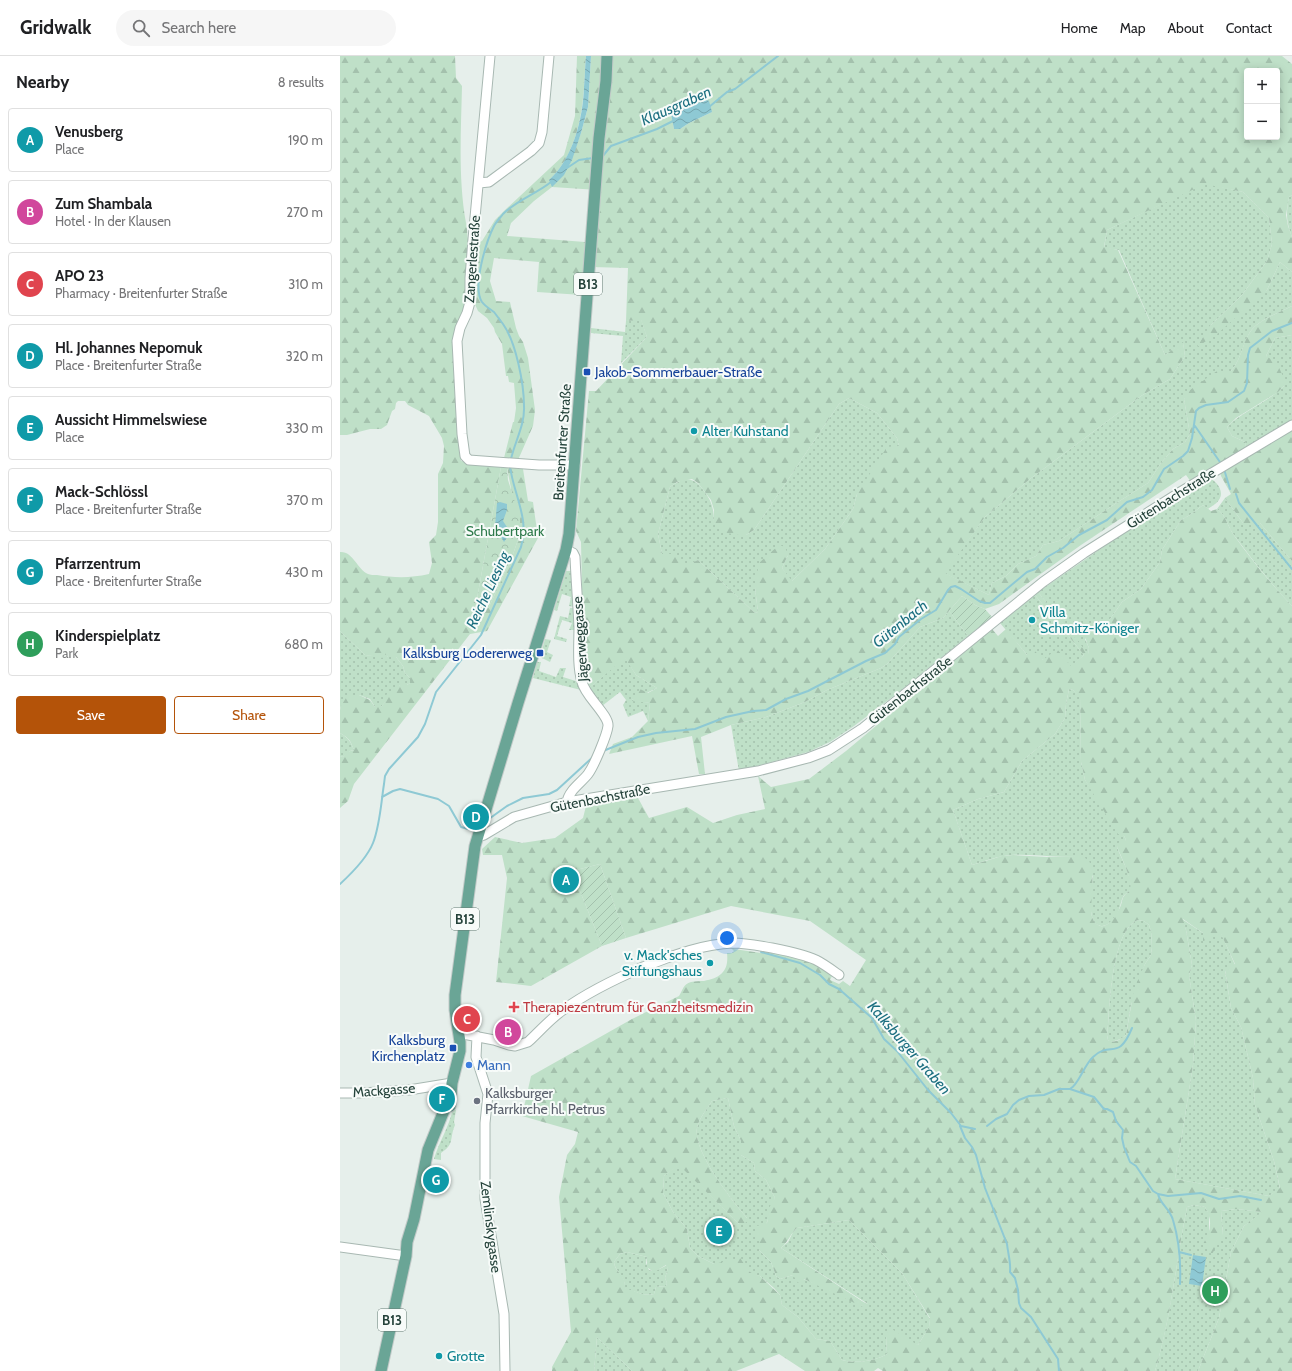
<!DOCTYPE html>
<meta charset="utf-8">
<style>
body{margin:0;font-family:Cabin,sans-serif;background:#f6f6f6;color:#202124}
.controls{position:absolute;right:12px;top:12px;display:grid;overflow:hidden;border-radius:4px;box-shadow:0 2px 10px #0003}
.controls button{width:36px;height:36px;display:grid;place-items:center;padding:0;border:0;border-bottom:1px solid #e0e0e0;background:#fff;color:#202124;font:20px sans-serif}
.you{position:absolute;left:387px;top:882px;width:14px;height:14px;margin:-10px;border:3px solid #fff;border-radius:50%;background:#1a73e8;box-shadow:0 0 0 6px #1a73e833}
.badge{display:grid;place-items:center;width:26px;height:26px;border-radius:50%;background:#b45309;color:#fff;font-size:13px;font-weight:700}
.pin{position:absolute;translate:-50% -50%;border:2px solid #fff;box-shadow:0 1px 4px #0006}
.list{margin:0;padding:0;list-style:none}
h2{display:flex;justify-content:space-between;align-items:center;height:52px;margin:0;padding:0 16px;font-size:17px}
h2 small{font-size:13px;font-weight:400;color:#757577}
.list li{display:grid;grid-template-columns:26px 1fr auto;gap:12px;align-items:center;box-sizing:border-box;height:64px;margin:0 8px 8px;padding:0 8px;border:1px solid #e0e0e0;border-radius:4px}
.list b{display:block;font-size:15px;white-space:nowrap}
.list p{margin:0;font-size:13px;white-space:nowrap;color:#757577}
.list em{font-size:13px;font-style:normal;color:#757577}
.actions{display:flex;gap:8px;padding:12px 16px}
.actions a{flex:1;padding:9px 0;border:1px solid #b45309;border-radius:4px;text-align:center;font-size:14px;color:#b45309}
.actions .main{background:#b45309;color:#fff}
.icon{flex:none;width:22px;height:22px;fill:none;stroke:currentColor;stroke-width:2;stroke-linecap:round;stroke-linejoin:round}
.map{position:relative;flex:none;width:952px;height:1315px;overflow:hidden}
header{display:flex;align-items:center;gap:24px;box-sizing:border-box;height:56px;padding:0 20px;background:#fff;border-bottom:1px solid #e0e0e0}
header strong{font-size:19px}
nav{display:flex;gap:22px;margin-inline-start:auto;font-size:14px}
.search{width:280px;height:36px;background:#f6f6f6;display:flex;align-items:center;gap:10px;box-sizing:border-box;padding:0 14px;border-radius:22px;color:#757577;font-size:15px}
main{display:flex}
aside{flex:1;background:#fff}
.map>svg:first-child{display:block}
</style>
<header>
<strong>Gridwalk</strong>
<div class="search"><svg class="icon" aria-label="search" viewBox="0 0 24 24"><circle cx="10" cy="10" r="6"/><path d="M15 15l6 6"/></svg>Search here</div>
<nav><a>Home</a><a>Map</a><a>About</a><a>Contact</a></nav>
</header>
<main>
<aside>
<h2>Nearby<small>8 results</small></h2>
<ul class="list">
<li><span class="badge" style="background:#0f9aa8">A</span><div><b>Venusberg</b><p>Place</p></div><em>190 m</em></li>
<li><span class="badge" style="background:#d1479c">B</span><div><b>Zum Shambala</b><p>Hotel · In der Klausen</p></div><em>270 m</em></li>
<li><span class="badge" style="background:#e0444e">C</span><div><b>APO 23</b><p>Pharmacy · Breitenfurter Straße</p></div><em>310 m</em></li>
<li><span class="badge" style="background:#0f9aa8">D</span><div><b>Hl. Johannes Nepomuk</b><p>Place · Breitenfurter Straße</p></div><em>320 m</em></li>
<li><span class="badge" style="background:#0f9aa8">E</span><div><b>Aussicht Himmelswiese</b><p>Place</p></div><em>330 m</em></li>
<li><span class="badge" style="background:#0f9aa8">F</span><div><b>Mack-Schlössl</b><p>Place · Breitenfurter Straße</p></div><em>370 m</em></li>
<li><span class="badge" style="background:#0f9aa8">G</span><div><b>Pfarrzentrum</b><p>Place · Breitenfurter Straße</p></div><em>430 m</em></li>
<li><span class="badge" style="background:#2e9e5b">H</span><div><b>Kinderspielplatz</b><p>Park</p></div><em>680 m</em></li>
</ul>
<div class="actions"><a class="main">Save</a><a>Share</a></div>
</aside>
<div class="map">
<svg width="952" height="1315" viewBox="0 0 952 1315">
<defs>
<pattern id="grass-dots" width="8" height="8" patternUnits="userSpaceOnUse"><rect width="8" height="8" fill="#bfe0c8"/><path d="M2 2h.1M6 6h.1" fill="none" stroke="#a4c1ad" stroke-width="1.8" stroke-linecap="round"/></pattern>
<pattern id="forest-firs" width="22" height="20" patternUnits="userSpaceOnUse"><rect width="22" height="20" fill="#bfe0c8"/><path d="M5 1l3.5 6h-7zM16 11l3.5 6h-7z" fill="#a4c1ad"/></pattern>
<pattern id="park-crowns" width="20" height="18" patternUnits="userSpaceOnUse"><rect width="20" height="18" fill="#bfe0c8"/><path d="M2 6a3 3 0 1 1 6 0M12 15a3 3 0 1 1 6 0" fill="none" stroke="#a4c1ad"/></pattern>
<pattern id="garden-furrows" width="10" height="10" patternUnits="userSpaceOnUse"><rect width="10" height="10" fill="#bfe0c8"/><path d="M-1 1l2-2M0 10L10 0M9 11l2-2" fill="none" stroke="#a4c1ad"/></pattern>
<pattern id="water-waves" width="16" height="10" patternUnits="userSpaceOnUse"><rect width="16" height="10" fill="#8ec9d4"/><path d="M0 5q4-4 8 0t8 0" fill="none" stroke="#74a5ad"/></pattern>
</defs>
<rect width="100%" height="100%" fill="#e6efeb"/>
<path fill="url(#grass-dots)" d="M865 127 903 136 929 162 932 188 927 205 902 239 869 271 927 234 940 206 952 216V250C939 257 919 263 910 276 902 289 901 304 891 315L877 316 844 343 850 378 845 386 833 393 821 407 808 427 778 446 719 485 703 489 696 500 678 508 666 520 652 527 649 539 604 517 645 461 690 423 801 340 830 323 845 300 843 287 825 299 779 194 764 192 767 174Z
M952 139V181C946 165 946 157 949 141Z
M301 263 307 281 281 307 283 280 251 277V272L285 276 286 265Z
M952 279V366L906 393 905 386 892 380 887 371C904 354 927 347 944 330L926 300 935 282Z
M509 342 537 357 557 382 559 390 517 438 513 453 485 493 451 526 442 512 448 499 415 532 418 556 415 557 358 504 345 511 322 498 318 478 330 431C344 421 354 420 364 435 372 445 374 454 374 467L406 479 414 474 499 348Z
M868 422C875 423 884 434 880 442 878 447 872 450 868 453L863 449 850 459 841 464 822 494 820 506 801 533 782 546 766 569 745 583 749 592 748 599 698 536 785 476Z
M885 442 903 467H920L952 505V550C931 528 912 503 893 478 888 470 885 458 877 453Z
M226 515H233L235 551 229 550 231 541 222 538 217 555 214 554Z
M695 539 744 599 731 611 688 600 660 567Z
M230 552H235V574H229L232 567 222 564 217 580 227 583 226 586 214 583 220 560 228 562Z
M609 555 628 580 559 636 514 670 490 686 468 696 399 715 391 669 426 661 465 646 487 634 541 612 547 608 580 571 603 562Z
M0 575 25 599C34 600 38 598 46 597L48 601H56L63 610 65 617 70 622V627L67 629H60L41 651H35L30 643 19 639 1 650 0 654Z
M205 583 211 584 207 596 213 599 210 606 200 601Z
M285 601 296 619 317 632 292 644 310 647 308 665 303 655 288 661 283 649 286 644 280 636 262 650 249 632Z
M197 606H201L199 615 216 621 220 612H226L223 621 239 626 241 634 193 622Z
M729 633 733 634 740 640 741 706 745 724 784 780 786 784 777 791C781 802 792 821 791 832 790 836 785 837 783 841 780 847 780 855 775 861 772 865 766 871 761 870 745 868 752 831 753 820L734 800C713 802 692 798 671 799 658 800 645 805 632 809L613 754 638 743 664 736 682 705 715 678 725 662 726 648Z
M0 677C10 683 10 685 14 694L10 695 3 701 0 700Z
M842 863 863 877H881L895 909 885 915 891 952 901 971 913 1022 915 1049 934 1105 940 1133 929 1140 835 1123 853 1009 856 965 849 919 852 909 846 874Z
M798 864 804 865 809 869 811 875 812 891 811 899 805 908 791 949 786 979 781 983 771 986 768 984 767 979C770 954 771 874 798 864Z
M388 1042 394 1070 401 1085V1099L414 1107 415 1115 426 1124 435 1142C431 1150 430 1158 427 1166 424 1178 419 1181 419 1194L431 1206 436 1220 440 1223 453 1219 528 1248 441 1192 448 1186 453 1176 457 1172 509 1164 562 1217 590 1263 589 1271 578 1289 546 1280 547 1298C536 1305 515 1308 502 1304L490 1285 476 1283 458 1261 442 1249 440 1239 434 1232 420 1220 413 1219 409 1215 374 1208 358 1200 350 1192 347 1173 333 1156 323 1137 324 1120 339 1108 399 1168 407 1162C392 1144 353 1096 357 1072 359 1062 367 1053 372 1045Z
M113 1053 116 1054 114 1066 115 1069C109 1083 115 1088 101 1097V1104L94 1103C99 1086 109 1071 113 1053Z
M854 1149 865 1151 869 1158V1178L883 1179 881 1155 896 1153 923 1156 904 1170 891 1196 879 1262 858 1315H815C831 1261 836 1206 847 1151Z
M287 1196 307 1201 306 1207 309 1214C316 1216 321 1212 327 1209L328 1212 325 1222 327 1227 326 1230 316 1231 314 1238C303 1241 295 1234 285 1234 286 1219 275 1217 274 1206L280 1198Z
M257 1281 292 1315H254Z"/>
<path fill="url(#forest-firs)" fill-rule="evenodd" d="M0 0H115L116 22 122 30C121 76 118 122 126 167 128 174 126 181 130 188L128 244 115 285 121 405 183 413 188 445 193 446 198 482 147 575 130 578 14 728 8 745 0 752V700L3 701 7 696 14 694C10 684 10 683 0 677V654L1 650 6 642 12 639H19L30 644 35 651H41L45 646 46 639 60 629H67L70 627V622L65 617 63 610 56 601H48L45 597 44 601 42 602 37 600 25 599 0 575V496C13 495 17 513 28 518 30 519 34 519 37 519 55 522 71 522 89 518L92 507 89 486 96 479 98 466V418L103 407 104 390 102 382 89 360 68 349 65 345H58L56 347 55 353 52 355 47 369 41 373H30L7 379H0ZM161 411 167 412 180 478 172 501 149 551 140 558 134 559Z
M237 0H246C245 10 245 21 244 31 242 63 234 102 209 124L229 109 241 77 248 51 251 0H942L952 8V139L949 141 946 159 948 170 952 181V216L940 206 927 234 877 278 857 291 869 271 902 239 927 205 932 188 929 162 903 136 865 128 767 174 764 191 778 194 825 299 843 286 845 300 830 323 801 340 690 423 645 461 605 517 649 539 652 527 666 520 678 508 696 500 703 489 719 485 778 446 808 427 821 407 833 393 845 386 850 378 844 343 850 334 877 315H891C901 304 902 288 910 276 919 263 939 257 952 250V279L935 282 926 300 937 307 945 325 944 330 938 336 896 362 887 371 892 380 905 386 906 392 952 366V505L920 467H903L885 442 891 438 881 420 879 409 851 426 846 419 741 489 659 548 645 553 635 549 622 540 603 562 580 571 547 608 541 612 487 634 465 646 426 661 391 669 361 681 365 718H359L352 680 269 698 273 688 292 681 308 665 310 647 292 645 300 633 308 637 317 632 296 619 285 602 249 632 244 621 241 486 236 475 249 335H256L307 281 301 264 286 265 288 212 252 211 258 134 212 131 194 145 171 167 167 180 245 186 242 239 197 236 199 206 154 202 150 225 156 245 170 246 176 272 179 280 183 286 188 302 195 354 193 370 178 404 164 402 173 366H174L176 352 174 327 169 326 168 320H166L162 288 155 276 154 272 147 262 138 255 133 244 135 188 142 185 155 164 166 153 224 99 235 60ZM907 15H937V81H907ZM348 50H352L372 56 349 67 340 73H334L331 58ZM509 342 537 357 557 382 559 390 547 391 517 438 513 453 485 493 452 525 442 512 448 499 445 491 439 489 419 507 415 532 418 556 415 557 358 504 345 510 335 498H322L318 478 330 431 337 426 352 423 358 427 371 444 374 454V467L379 472 387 477 399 479H406L414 474 499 348Z
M863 449 871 455 877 453C885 458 888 470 893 478 911 503 931 528 952 550V1315H858L879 1262 891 1196 904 1170 922 1156 896 1153 881 1155 883 1179 872 1198 863 1188C871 1176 873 1164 865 1151L854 1149 847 1151C836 1206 831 1262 815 1315H543L538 1312 534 1315H465L439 1298 396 1315H292L257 1281 254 1315H212V1311L231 1276 219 1141 227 1099 235 1088 238 1076 182 1060 191 1020 292 963 339 940C343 934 343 928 351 926 355 925 360 925 364 925 381 922 389 915 387 897H392L394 895 389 890H395L394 893 421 897 422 893 464 902 493 918 490 924 499 928 503 925 510 930 526 904 470 865 391 850 286 882 260 808 232 815 262 890 191 930 156 926 167 822 162 799H143L142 793 155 781 182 787 215 782 243 762 246 750 298 742 309 762 347 751 373 767 397 759 425 753 418 720 431 731 469 723 506 695 652 573 658 580 666 573 687 599 694 594 703 604 717 593 731 610 744 599 695 539 698 536 748 598 749 592C743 579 746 577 754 566L766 569 782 546 801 533 820 506 822 494 841 464 850 459ZM729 633 733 634 740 641 741 706 745 724 778 778 784 780 786 784 779 786 777 791C781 800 793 825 790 833 789 836 786 837 784 840 782 842 782 846 781 849 778 856 768 875 758 869 753 866 752 861 751 856L753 811 749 805 745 802 734 800 707 801 673 799 662 800 632 809 613 754 638 743 664 736 682 705 715 678 725 662 726 648ZM843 863 863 877V885L881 878 895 908 885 914 891 952 901 971 913 1022 915 1049 934 1105 940 1132 929 1140 835 1123 853 1009 856 965 849 919 852 909 846 874ZM798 864 804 865 809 869 811 875 812 891 811 899 805 908 794 933 786 979C781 983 775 988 768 984L767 979C770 954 771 874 798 864ZM388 1042 394 1070 401 1085V1099L414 1107 415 1115 426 1124 435 1142 430 1150 427 1167 417 1170 416 1181 419 1185V1194L431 1206 436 1220 440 1223 453 1219 458 1227 464 1223 525 1252 528 1249 441 1192C449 1185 450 1178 457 1172L509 1164 562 1217 590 1262 589 1271 578 1289 550 1272 546 1280 547 1298C536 1305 515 1308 502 1304L490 1285 476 1283 458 1261 442 1249 440 1239 420 1220 413 1218 409 1215 400 1202 374 1208 358 1200 350 1192 347 1173 333 1156 323 1137 324 1120 339 1109 399 1168 402 1169 408 1165 407 1162C392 1144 353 1096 357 1072 359 1062 367 1053 372 1045ZM287 1196 307 1201V1211L312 1215H316L326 1209 328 1212 325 1222 327 1227 326 1230 316 1231 314 1238C303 1241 296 1234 285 1233 286 1217 275 1218 274 1206L280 1198Z"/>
<path fill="url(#park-crowns)" d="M161 411 167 412 168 424 180 462V478L172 501 149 551 140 558 134 559Z"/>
<path fill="url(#garden-furrows)" d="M622 540 635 549 645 553 652 561 628 580 609 555Z
M260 808 286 882 262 890 232 815Z"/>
<path fill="url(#water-waves)" d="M246 0H251L248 51 241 77 232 104 224 119 212 131 209 124C233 103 243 62 244 31 245 20 245 10 246 0Z
M367 44 369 45 372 56 349 67 340 73H334L331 58 332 56Z
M160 446 167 448V454L163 465 169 474 168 480 164 486 155 471 157 447Z
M853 1199 866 1201 862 1230 849 1228Z"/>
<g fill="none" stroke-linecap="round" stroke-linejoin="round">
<path stroke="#8ec9d4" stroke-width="2" d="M369 51 387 36 395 33 438 0
M262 101 271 90 317 73 335 64
M227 112 239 104 253 102
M855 370 882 409
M171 403C175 385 185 369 184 350 184 328 176 286 163 268 160 264 157 260 154 256 150 253 145 250 142 246 132 231 146 186 154 170 156 166 160 162 163 158 177 144 196 138 211 126
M884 413 890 433
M896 438 899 447 952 513
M263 695 298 681 316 677 355 673 386 661 413 655 426 654 446 643 468 635 526 605 545 597 555 588 559 581 581 563 596 554 608 534 611 531 615 530 621 533 639 545 645 547H650L687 516 695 513 707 501 723 492 739 479 767 464 787 446 803 441 812 434 824 413 843 400 848 395 852 382 856 355 859 352 866 349 888 346 904 335 907 327 908 299 910 292 932 275 952 267
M42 741 53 735 60 733 98 743 109 750 121 771 128 773 137 770
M146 765 167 750 183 742 209 738 217 734 254 700
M0 828C12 817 27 802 33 787 40 769 41 747 44 728L45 720 49 713 78 681 85 668 96 636 141 579 181 491C190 463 173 437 170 410
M421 896 460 907 480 919 489 928 499 933 532 962 544 983 557 995 588 1034 611 1057 621 1070 635 1073
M730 1033C738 1030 744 1009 753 1001 771 984 778 1006 792 972
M620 1070 625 1082 632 1091 636 1099 645 1132 667 1188C668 1198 671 1206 670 1216L675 1222 678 1234 679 1247 681 1252 691 1261 718 1303 719 1315
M647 1070 656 1063 667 1058 673 1049 679 1044 689 1040 704 1039 719 1033H730L754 1041 764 1053H767L773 1056 776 1065 783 1074 782 1082 784 1091 790 1106 796 1110 813 1135 818 1138 828 1140 861 1137 879 1143 900 1140 921 1144
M818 1138C820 1148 830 1153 833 1164 839 1184 841 1207 840 1228
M839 1196 851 1199"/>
<defs>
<path id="minor" d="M150 0 133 183 130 222V246L127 257 120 272 117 285 122 378 125 400 129 404 199 409H235
M139 127 149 126 191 95 199 87 202 76 209 0
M226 494 233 497 235 501C236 525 238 548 239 571 239 589 237 609 242 626 245 640 269 659 268 670 267 679 254 710 248 718 241 727 229 734 227 746
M138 781 144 779 174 761 227 746 418 715 468 702 489 694 523 672 703 526 744 497 842 435 952 369
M118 977 154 984 169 989 175 990 188 986C199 976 210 963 223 954 248 936 275 923 303 911 332 900 362 888 393 887 406 887 420 890 432 892 447 895 463 898 476 904 484 908 492 914 499 919
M137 980 136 1001 148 1038 145 1067V1143L164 1258 165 1315
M0 1037H22L69 1034 112 1027
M0 1191 66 1200"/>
<path id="major" d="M110 1050 112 1027 120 995V986L115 954V939L135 790 178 647 226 494 229 478 259 82 266 25 267 0
M41 1315 66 1200 67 1186 74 1163 88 1094 105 1052"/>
</defs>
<use href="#minor" stroke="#a8b8b2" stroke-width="11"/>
<use href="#major" stroke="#c2cac8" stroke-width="13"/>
<use href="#minor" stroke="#fff" stroke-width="9"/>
<use href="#major" stroke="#6aa596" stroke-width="11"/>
</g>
<g fill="#1a4fb4" stroke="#f7fbf9" stroke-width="1.5">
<rect x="243" y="312" width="8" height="8" rx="2"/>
<rect x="196" y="593" width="8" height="8" rx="2"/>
<rect x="109" y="988" width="8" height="8" rx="2"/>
</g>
<g fill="#0f9aa8" stroke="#f7fbf9" stroke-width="1.5">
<circle cx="354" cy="375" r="4"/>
<circle cx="692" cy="564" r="4"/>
<circle cx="370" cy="907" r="4"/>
<circle cx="99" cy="1300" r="4"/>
</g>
<path fill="#e0444e" stroke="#f7fbf9" stroke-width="1.5" d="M172 945h4v4h4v4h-4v4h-4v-4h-4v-4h4z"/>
<circle fill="#3f7fe0" stroke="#f7fbf9" stroke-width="1.5" cx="129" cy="1009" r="4"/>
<circle fill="#6b7280" stroke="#f7fbf9" stroke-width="1.5" cx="137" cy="1045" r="4"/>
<g text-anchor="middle" stroke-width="4" stroke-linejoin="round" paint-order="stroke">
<g fill="#f7fbf9" stroke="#637a73" stroke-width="1">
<rect x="234" y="217" width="28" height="22" rx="3"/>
<rect x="111" y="852" width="28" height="22" rx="3"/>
<rect x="38" y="1253" width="28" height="22" rx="3"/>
</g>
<g font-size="13" font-weight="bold" fill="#24423a">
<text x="248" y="233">B13</text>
<text x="125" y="868">B13</text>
<text x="52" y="1269">B13</text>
</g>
<g font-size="14" fill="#24423a" stroke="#f7fbf9">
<text transform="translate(132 203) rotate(-86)" y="5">Zangerlestraße</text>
<text transform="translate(222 386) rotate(-86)" y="5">Breitenfurter Straße</text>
<text transform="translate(831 442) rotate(-32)" y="5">Gütenbachstraße</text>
<text transform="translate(240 583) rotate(-94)" y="5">Jägerweggasse</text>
<text transform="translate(570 634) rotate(-38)" y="5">Gütenbachstraße</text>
<text transform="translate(260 742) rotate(-11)" y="5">Gütenbachstraße</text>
<text transform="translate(44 1034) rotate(-4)" y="5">Mackgasse</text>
<text transform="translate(151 1171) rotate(83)" y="5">Zemlinskygasse</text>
</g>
<g font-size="14" fill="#164399" stroke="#f7fbf9" text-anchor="end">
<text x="255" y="321" text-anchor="start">Jakob-Sommerbauer-Straße</text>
<text x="192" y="602">Kalksburg Lodererweg</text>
<text x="105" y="989">Kalksburg<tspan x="105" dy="16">Kirchenplatz</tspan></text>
</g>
<g font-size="14" fill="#0d838f" stroke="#f7fbf9" text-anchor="start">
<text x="362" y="380">Alter Kuhstand</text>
<text x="700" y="561">Villa<tspan x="700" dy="16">Schmitz-Königer</tspan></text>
<text x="362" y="904" text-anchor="end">v. Mack'sches<tspan x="362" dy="16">Stiftungshaus</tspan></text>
<text x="107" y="1305">Grotte</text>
</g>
<g font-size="14" fill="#2d7a4b" stroke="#f7fbf9">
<text x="165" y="480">Schubertpark</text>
</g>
<g font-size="14" fill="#be3a42" stroke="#f7fbf9" text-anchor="start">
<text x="183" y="956">Therapiezentrum für Ganzheitsmedizin</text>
</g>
<g font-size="14" fill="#366cbe" stroke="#f7fbf9" text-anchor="start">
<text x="137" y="1014">Mann</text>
</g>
<g font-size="14" fill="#5b616d" stroke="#f7fbf9" text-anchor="start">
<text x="145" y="1042">Kalksburger<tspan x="145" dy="16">Pfarrkirche hl. Petrus</tspan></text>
</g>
<g font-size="15" font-style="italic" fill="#1c6f80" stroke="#f7fbf9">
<text transform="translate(336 50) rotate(-24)" y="5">Klausgraben</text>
<text transform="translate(148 534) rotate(-65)" y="5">Reiche Liesing</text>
<text transform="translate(560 568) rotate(-39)" y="5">Gütenbach</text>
<text transform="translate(569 992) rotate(49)" y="5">Kalksburger Graben</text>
</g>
</g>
</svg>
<div class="controls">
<button>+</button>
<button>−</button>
</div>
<div class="you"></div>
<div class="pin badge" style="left:226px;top:824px;background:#0f9aa8">A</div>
<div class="pin badge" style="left:168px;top:976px;background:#d1479c">B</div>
<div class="pin badge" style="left:127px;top:963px;background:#e0444e">C</div>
<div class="pin badge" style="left:136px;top:761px;background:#0f9aa8">D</div>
<div class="pin badge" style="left:379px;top:1175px;background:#0f9aa8">E</div>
<div class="pin badge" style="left:102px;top:1043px;background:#0f9aa8">F</div>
<div class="pin badge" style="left:96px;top:1124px;background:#0f9aa8">G</div>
<div class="pin badge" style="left:875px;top:1235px;background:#2e9e5b">H</div>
</div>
</main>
